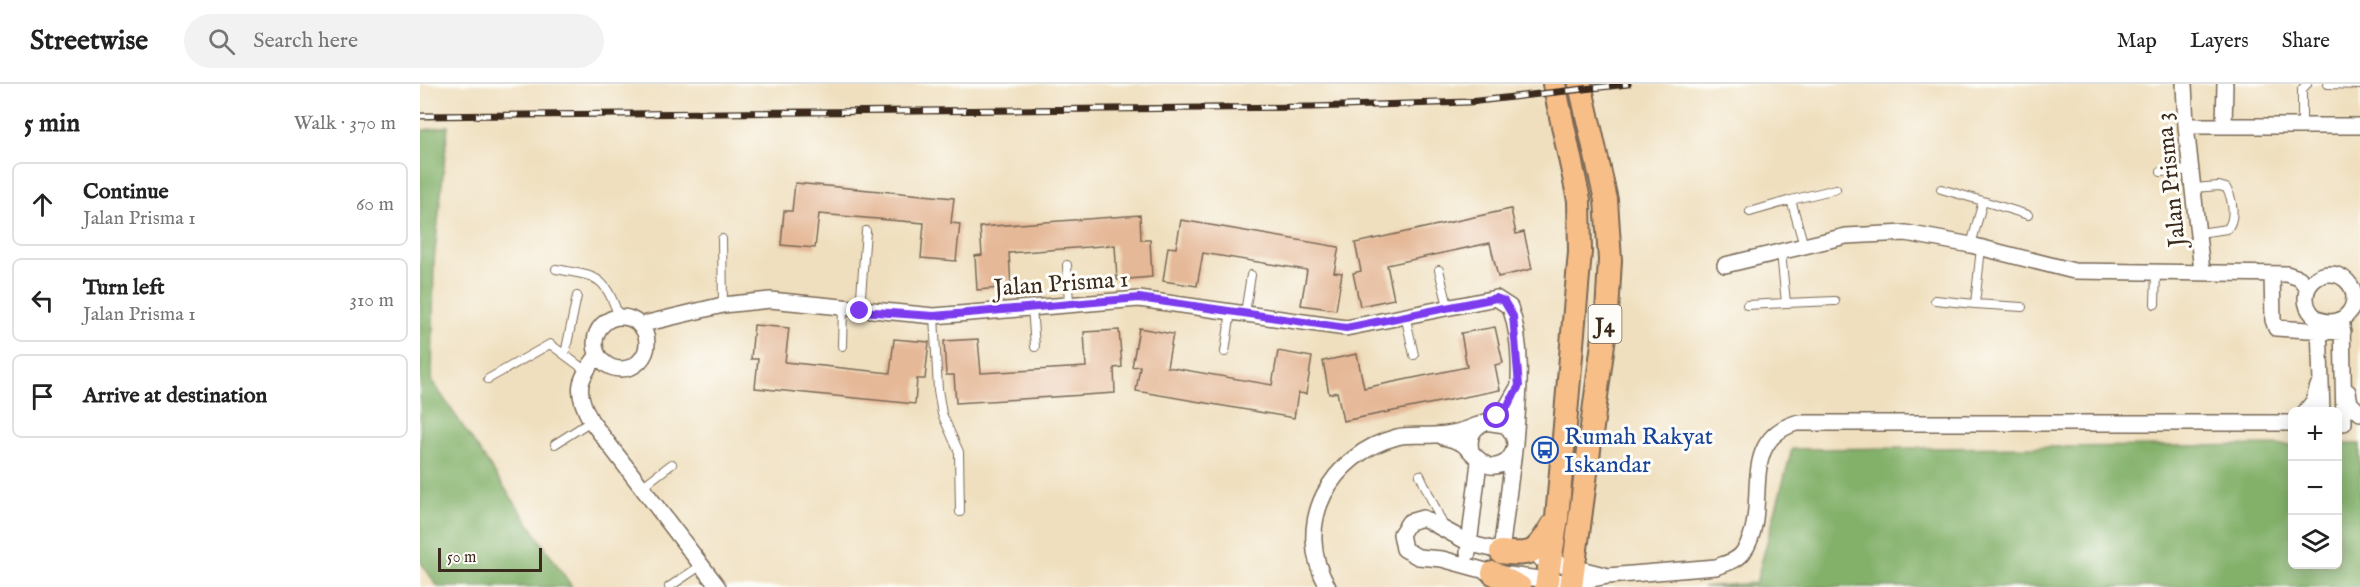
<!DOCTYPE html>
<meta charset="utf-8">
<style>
body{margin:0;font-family:"IM FELL English",serif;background:#f2f2f2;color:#222}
.controls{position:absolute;right:18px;bottom:18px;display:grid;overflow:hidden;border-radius:9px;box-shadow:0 3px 15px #0003}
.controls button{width:54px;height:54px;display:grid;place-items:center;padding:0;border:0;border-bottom:2px solid #e0e0e0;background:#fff;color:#222;font:30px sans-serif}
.scale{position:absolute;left:18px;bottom:15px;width:104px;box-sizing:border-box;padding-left:6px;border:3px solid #3b2a1e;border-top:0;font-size:16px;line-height:21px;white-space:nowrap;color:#3b2a1e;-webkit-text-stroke:4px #fdfcf7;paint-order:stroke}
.stop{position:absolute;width:18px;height:18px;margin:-14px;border:4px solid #7c3aed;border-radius:50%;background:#fff}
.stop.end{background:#7c3aed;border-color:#fff;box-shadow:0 2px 6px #0008}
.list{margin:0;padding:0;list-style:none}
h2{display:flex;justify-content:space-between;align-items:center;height:78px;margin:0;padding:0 24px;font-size:26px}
h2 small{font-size:20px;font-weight:400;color:#767676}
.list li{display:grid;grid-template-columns:39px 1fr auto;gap:18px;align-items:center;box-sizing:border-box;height:84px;margin:0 12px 12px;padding:0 12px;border:2px solid #e0e0e0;border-radius:9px}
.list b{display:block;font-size:22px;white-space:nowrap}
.list p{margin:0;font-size:20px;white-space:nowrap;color:#767676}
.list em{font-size:20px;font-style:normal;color:#767676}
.icon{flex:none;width:33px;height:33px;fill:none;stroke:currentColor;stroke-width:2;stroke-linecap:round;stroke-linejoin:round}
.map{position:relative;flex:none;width:1940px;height:503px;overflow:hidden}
header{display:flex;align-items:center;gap:36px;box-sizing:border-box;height:84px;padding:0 30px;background:#fff;border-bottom:2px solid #e0e0e0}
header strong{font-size:28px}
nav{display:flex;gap:33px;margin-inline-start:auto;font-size:21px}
.search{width:420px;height:54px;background:#f2f2f2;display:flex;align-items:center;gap:15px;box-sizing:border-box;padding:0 21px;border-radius:33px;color:#767676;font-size:22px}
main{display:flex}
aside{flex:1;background:#fff}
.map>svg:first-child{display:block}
</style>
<header>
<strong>Streetwise</strong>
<div class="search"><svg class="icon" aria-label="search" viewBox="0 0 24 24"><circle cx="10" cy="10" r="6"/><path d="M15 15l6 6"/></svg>Search here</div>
<nav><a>Map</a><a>Layers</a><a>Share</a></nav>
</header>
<main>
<aside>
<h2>5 min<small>Walk · 370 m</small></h2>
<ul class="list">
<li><svg class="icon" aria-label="ahead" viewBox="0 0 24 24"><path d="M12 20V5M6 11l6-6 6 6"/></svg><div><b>Continue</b><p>Jalan Prisma 1</p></div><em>60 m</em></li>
<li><svg class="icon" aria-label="left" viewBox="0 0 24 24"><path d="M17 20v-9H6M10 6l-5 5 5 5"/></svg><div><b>Turn left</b><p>Jalan Prisma 1</p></div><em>310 m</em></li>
<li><svg class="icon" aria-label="arrive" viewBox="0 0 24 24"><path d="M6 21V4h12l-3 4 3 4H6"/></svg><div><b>Arrive at destination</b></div></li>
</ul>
</aside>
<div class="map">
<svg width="1940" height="503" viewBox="0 0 1940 503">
<rect width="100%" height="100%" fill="#fdfcf7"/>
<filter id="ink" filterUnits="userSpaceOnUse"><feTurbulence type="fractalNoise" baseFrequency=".0167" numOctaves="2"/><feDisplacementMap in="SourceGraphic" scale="12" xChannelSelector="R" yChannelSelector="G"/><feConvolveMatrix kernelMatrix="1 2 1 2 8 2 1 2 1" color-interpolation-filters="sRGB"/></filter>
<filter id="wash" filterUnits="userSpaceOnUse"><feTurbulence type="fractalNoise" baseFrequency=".008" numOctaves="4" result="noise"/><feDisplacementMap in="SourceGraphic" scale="24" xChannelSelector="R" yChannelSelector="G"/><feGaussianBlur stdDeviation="1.35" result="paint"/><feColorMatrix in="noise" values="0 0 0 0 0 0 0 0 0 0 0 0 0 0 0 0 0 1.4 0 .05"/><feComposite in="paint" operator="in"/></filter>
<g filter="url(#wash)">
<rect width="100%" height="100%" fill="#efdfbe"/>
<path fill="#83b16a" stroke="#5f6e44" stroke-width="1.5" d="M28 42 14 177 12 297 152 503H18L0 477V47Z
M1918 360H1940V503H1283L1336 499 1372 365 1872 361V480H1918Z"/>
<g id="blocks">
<path fill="#e5b897" d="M375 99 534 114 531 139 540 140 536 177 501 174 504 139 399 130 395 164 361 161 364 127H372Z
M1091 125 1096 150 1104 148 1112 185 1078 193 1070 159 967 181 974 215 940 222 933 189 941 187 935 159Z
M720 131 721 156H730L732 193 697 196 695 161 589 169 591 203 557 206 555 172 562 171 560 143Z
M761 136 919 163 914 188 922 189 916 226 881 221 887 186 783 169 777 202 743 197 748 163 756 164Z
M334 241 369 244 365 278 470 289 474 255 509 258 505 295H497L495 320 335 304 338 275H331Z
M1075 243 1083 279 1075 281 1080 306 923 337 917 308 909 310 903 277 937 270 944 304 1047 283 1041 249Z
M719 244 753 250 747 283 852 301 858 267 892 273 886 310 878 309 874 334 716 307 720 282 712 283Z
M699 246 702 283 694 284 695 309 536 319 534 291H526L524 257 558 255 561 289 666 283 664 248Z"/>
</g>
</g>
<g filter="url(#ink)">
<use href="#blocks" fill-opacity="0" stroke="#7a6956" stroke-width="1.5"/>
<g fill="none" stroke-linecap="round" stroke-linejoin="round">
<defs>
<path id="service" d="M1908 0 1940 1
M1882 42V5L1887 0
M1741 88 1772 86
M1774 104 1799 102 1806 104C1813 114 1816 136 1807 145L1779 149
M1521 105 1563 117
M1330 128 1371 116
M302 155 303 221
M1551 161 1563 117 1608 131
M1384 162 1371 116 1416 105
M1361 168 1366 219 1415 217
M647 181 649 220
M136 185C178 193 184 190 199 233
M1019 186 1028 222
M1515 216 1555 220 1561 164
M1555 220 1602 223
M1735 220 1736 187
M1327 221 1366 219
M612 223 615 263
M440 225 446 147
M825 229 831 191
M985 231 994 271
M514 232 518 306 522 330 539 368 540 428
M422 262 423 225
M805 268 811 227
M145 270 157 212
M68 295 130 260 165 286
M135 360 171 337
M1000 391 1024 443
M223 402 252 380
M249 503 282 481"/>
<path id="minor" d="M1764 0 1766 42 1782 187
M1766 42H1940
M1804 42 1805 0
M1305 181 1426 152 1486 149 1551 161 1654 187 1867 190 1879 194 1888 204
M1886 214a24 24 0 1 1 48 0a24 24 0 1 1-48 0Z
M1852 190 1853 236 1856 244 1923 248
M175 259a26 26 0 1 1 52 0a26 26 0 1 1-52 0Z
M1922 238 1924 339
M219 241 303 221 350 216 514 232 719 215 926 244 1076 214 1090 223C1105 265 1098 316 1095 359
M1899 241 1902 328
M178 271C157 296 155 308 171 337L298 503
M1928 308 1930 319 1940 329
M1885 328 1893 318 1898 302
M1072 337 1085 326 1097 305
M1023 353C1029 354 1035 356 1041 359 1055 368 1065 393 1087 377 1091 373 1094 367 1095 361 1095 352 1091 346 1085 341L1065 338C1053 344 1048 353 1051 367
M1081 468 1094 367
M1048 469 1059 378
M1089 469 1051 460 1003 434 989 438 981 450 984 465 998 473 1022 475 1073 489 1152 499 1188 492 1296 483C1306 479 1318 477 1324 467 1352 426 1315 358 1376 339H1872
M1121 475 1188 492
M908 503C871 440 911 370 977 353 988 350 1002 352 1014 351 1029 351 1044 347 1058 341"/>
<path id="primary" d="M1081 468C1113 472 1116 469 1132 442
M1073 489 1100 503
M1126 503 1137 434 1160 168 1159 116 1134 0
M1151 503 1187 229 1190 176 1186 116 1160 0"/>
</defs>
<use href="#service" stroke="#7a6956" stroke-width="10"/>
<use href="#minor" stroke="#7a6956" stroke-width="18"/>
<use href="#primary" stroke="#7a6956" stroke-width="26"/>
<use href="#service" stroke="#fff" stroke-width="8"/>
<use href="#minor" stroke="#fff" stroke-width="15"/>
<use href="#primary" stroke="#f7be88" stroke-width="22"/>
<defs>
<path id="rail" d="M0 32 891 23 1049 18 1208 0"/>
</defs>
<use href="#rail" stroke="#3b2a1e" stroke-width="7"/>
<use href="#rail" stroke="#fdfcf7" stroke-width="4.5" stroke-dasharray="14" stroke-linecap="butt"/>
</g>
</g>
<g fill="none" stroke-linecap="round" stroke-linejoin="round" filter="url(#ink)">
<path stroke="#7c3aed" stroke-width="8" d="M440 227 514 232 719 214 926 244 1076 214 1084 217 1093 232 1099 302 1085 326 1077 332"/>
</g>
<defs>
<symbol id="bus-ring" viewBox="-11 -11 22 22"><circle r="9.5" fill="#fdfcf7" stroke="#1a4fb4" stroke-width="1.5"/><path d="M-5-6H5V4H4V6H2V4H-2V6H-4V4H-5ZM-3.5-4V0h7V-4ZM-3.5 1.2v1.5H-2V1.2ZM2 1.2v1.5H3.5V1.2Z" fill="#1a4fb4"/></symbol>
</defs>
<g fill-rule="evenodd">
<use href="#bus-ring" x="1110" y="351" width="30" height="30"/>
</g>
<g text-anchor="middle" stroke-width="6" stroke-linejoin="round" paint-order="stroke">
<rect fill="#fdfcf7" stroke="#75695f" stroke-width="1.5" x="1168.5" y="221" width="33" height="38" rx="4.5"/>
<g font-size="22" font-weight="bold" fill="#3b2a1e">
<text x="1185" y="248">J4</text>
</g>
<g font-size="24" fill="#3b2a1e" stroke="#fdfcf7">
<text transform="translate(1750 96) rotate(-96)" y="8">Jalan Prisma 3</text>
<text transform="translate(641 199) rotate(-4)" y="8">Jalan Prisma 1</text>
</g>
<g font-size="24" fill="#164399" stroke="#fdfcf7" text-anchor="start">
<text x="1144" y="360">Rumah Rakyat<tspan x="1144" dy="28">Iskandar</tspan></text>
</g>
</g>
</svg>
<div class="controls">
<button>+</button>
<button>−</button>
<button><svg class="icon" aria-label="layers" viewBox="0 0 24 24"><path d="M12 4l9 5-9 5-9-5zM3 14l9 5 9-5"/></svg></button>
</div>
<div class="scale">50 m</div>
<div class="stop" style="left:1077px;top:332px"></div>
<div class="stop end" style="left:440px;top:227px"></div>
</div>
</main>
